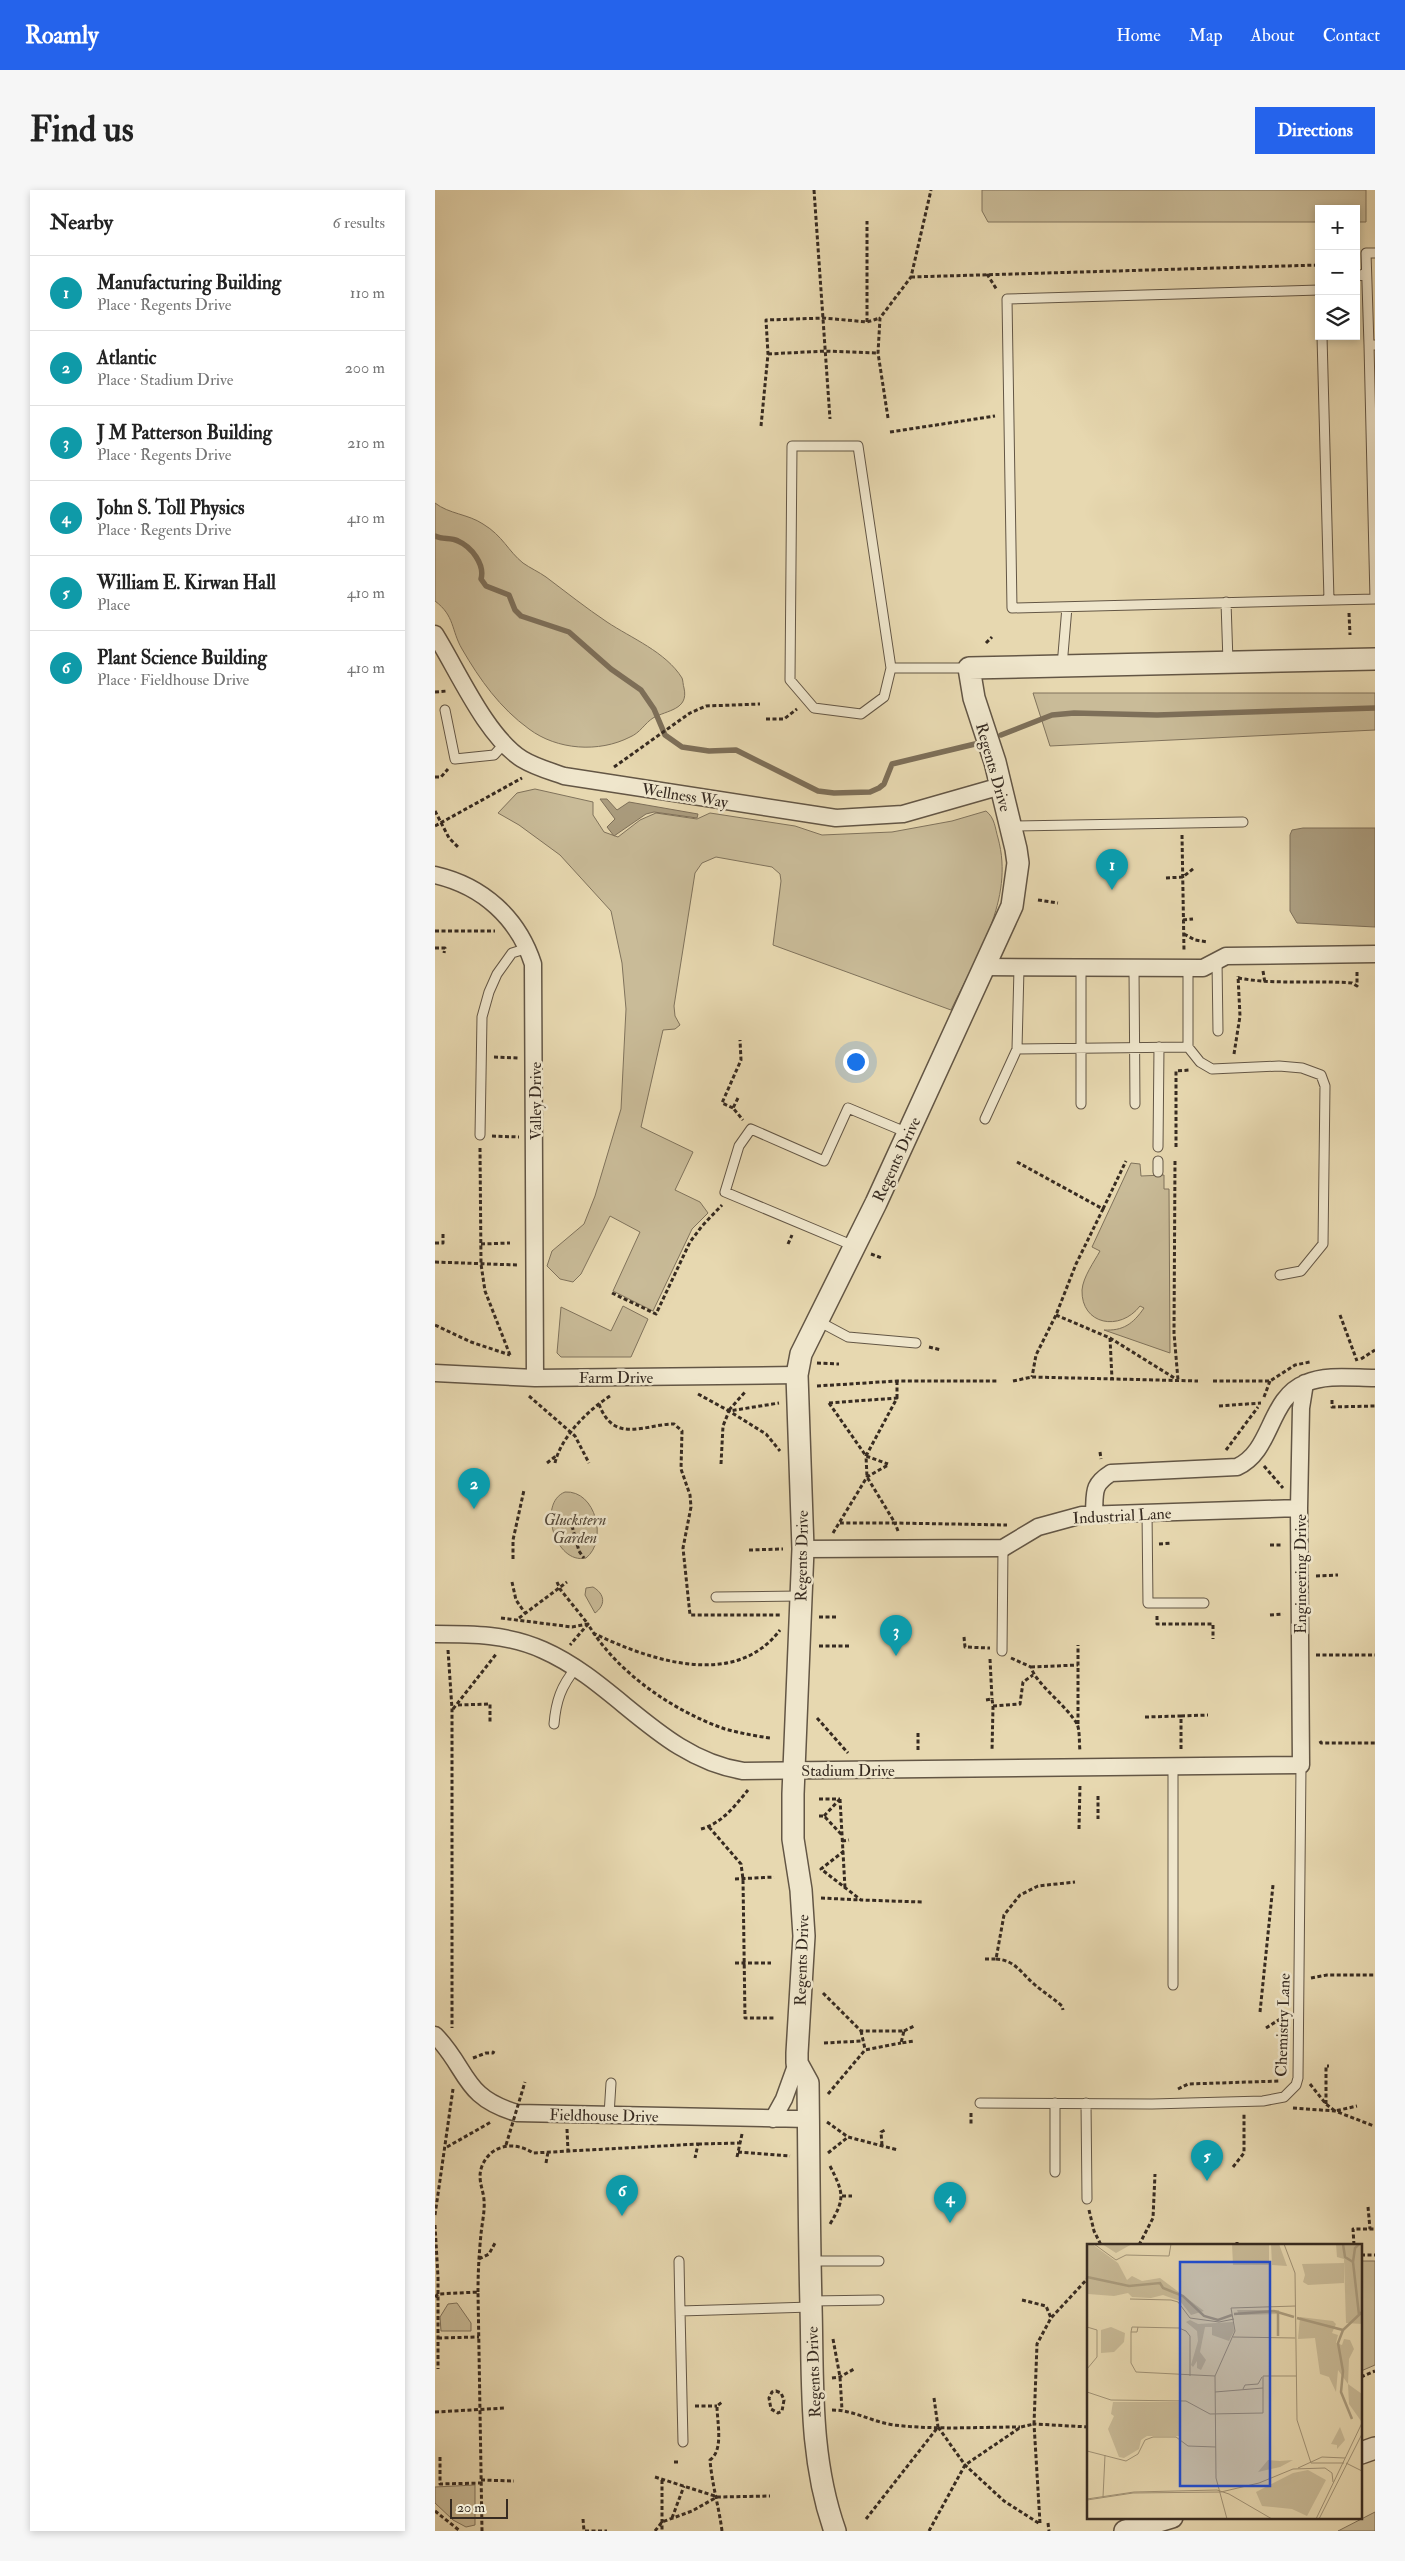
<!DOCTYPE html>
<meta charset="utf-8">
<style>
body{margin:0;font-family:"IM FELL Double Pica",serif;background:#f6f6f6;color:#222}
.controls{position:absolute;right:15px;top:15px;display:grid;overflow:hidden;border-radius:0px;box-shadow:0 2px 8px #0003}
.controls button{width:45px;height:45px;display:grid;place-items:center;padding:0;border:0;border-bottom:1px solid #e0e0e0;background:#fff;color:#222;font:25px sans-serif}
.scale{position:absolute;left:15px;bottom:12px;width:58px;box-sizing:border-box;padding-left:5px;border:2px solid #372b21;border-top:0;font-size:14px;line-height:18px;white-space:nowrap;color:#372b21;-webkit-text-stroke:4px #efe6cc;paint-order:stroke}
.you{position:absolute;left:420px;top:871px;width:18px;height:18px;margin:-12px;border:4px solid #fff;border-radius:50%;background:#1a73e8;box-shadow:0 0 0 8px #1a73e833}
.badge{display:grid;place-items:center;width:32px;height:32px;border-radius:50%;background:#2563eb;color:#fff;font-size:16px;font-weight:700}
.pin{position:absolute;translate:-50% -41px;filter:drop-shadow(0 1px 2px #0008)}
.pin::after{content:'';position:absolute;top:26px;width:18px;height:15px;background:inherit;clip-path:polygon(0 0,100% 0,50% 100%)}
.list{margin:0;padding:0;list-style:none}
h2{display:flex;justify-content:space-between;align-items:center;height:65px;margin:0;padding:0 20px;font-size:21px}
h2 small{font-size:16px;font-weight:400;color:#767676}
.list li{display:grid;grid-template-columns:32px 1fr auto;gap:15px;align-items:center;box-sizing:border-box;height:75px;padding:0 20px;border-top:1px solid #e0e0e0}
.list b{display:block;font-size:19px;white-space:nowrap}
.list p{margin:0;font-size:16px;white-space:nowrap;color:#767676}
.list em{font-size:16px;font-style:normal;color:#767676}
.icon{flex:none;width:28px;height:28px;fill:none;stroke:currentColor;stroke-width:2;stroke-linecap:round;stroke-linejoin:round}
.map{position:relative;flex:none;width:940px;height:2341px;overflow:hidden;border-radius:0px}
header{display:flex;align-items:center;gap:30px;box-sizing:border-box;height:70px;padding:0 25px;background:#2563eb;color:#fff}
header strong{font-size:24px}
nav{display:flex;gap:28px;margin-inline-start:auto;font-size:18px}
.intro{display:flex;align-items:center;justify-content:space-between;box-sizing:border-box;height:120px;padding:0 30px}
h1{margin:0;font-size:35px}
.button{padding:12px 22px;border-radius:0px;background:#2563eb;color:#fff;font-size:18px;font-weight:700}
main{display:flex;gap:30px;padding:0 30px}
aside{flex:1;background:#fff;border-radius:0px;box-shadow:0 2px 8px #0003}
.map>svg:first-child{display:block}
</style>
<header>
<strong>Roamly</strong>
<nav><a>Home</a><a>Map</a><a>About</a><a>Contact</a></nav>
</header>
<div class="intro"><h1>Find us</h1><a class="button">Directions</a></div>
<main>
<aside>
<h2>Nearby<small>6 results</small></h2>
<ul class="list">
<li><span class="badge" style="background:#0f9aa8">1</span><div><b>Manufacturing Building</b><p>Place · Regents Drive</p></div><em>110 m</em></li>
<li><span class="badge" style="background:#0f9aa8">2</span><div><b>Atlantic</b><p>Place · Stadium Drive</p></div><em>200 m</em></li>
<li><span class="badge" style="background:#0f9aa8">3</span><div><b>J M Patterson Building</b><p>Place · Regents Drive</p></div><em>210 m</em></li>
<li><span class="badge" style="background:#0f9aa8">4</span><div><b>John S. Toll Physics</b><p>Place · Regents Drive</p></div><em>410 m</em></li>
<li><span class="badge" style="background:#0f9aa8">5</span><div><b>William E. Kirwan Hall</b><p>Place</p></div><em>410 m</em></li>
<li><span class="badge" style="background:#0f9aa8">6</span><div><b>Plant Science Building</b><p>Place · Fieldhouse Drive</p></div><em>410 m</em></li>
</ul>
</aside>
<div class="map">
<svg width="940" height="2341" viewBox="0 0 940 2341">
<rect width="100%" height="100%" fill="#e7d8b0"/>
<filter id="stains"><feTurbulence type="fractalNoise" baseFrequency=".004" numOctaves="4"/><feColorMatrix values="0 0 0 0 .2 0 0 0 0 .09 0 0 0 0 .02 0 0 0 .5 -.17"/></filter>
<radialGradient id="worn" r=".72"><stop offset=".6" stop-color="#630" stop-opacity="0"/><stop offset="1" stop-color="#630" stop-opacity=".3"/></radialGradient>
<path fill="#c9bb98" stroke="#80735c" d="M547 0H931V32H921V19H884V32H553L547 21Z
M0 313C14 324 33 324 48 334 68 346 73 361 88 373 95 378 104 382 111 387 131 402 151 418 172 432 196 448 231 462 247 488 248 490 248 495 249 498 254 520 232 520 218 528 210 533 205 543 195 547 164 563 122 560 94 539 65 518 45 490 27 459 16 440 20 426 0 411Z
M598 503H940V540L615 556Z
M100 599 158 612V625L169 642 183 647 205 630 221 623 262 629 275 623 360 636 387 645 457 642 517 631 551 621C560 628 560 638 563 648 580 710 541 766 516 820L338 755 346 691 345 684 337 677 281 667 267 673 260 683 239 816 240 826 245 835 240 839 228 840 206 937 258 962 240 1000 265 1012 273 1023 257 1039 218 1121 178 1101 205 1042 175 1026 146 1084 138 1092 125 1089 112 1076 117 1061 149 1034 160 1006 186 919 191 819 187 773 176 721 125 665 84 635 63 623 82 603Z
M696 973 705 974 706 986 729 985V999H734L735 1163 669 1140C688 1141 698 1134 709 1118L705 1116C685 1142 646 1135 647 1100 648 1087 659 1072 665 1061L657 1057Z
M188 1116 213 1129 196 1167H126L122 1163 126 1117 176 1141Z
M130 1302C161 1300 173 1351 151 1368 120 1375 102 1313 130 1302Z
M158 1397C170 1404 171 1415 160 1423L150 1405 151 1398Z
M926 2071H940V2175L926 2181Z
M22 2113 36 2133V2141H6L5 2127 13 2114Z
M40 2295V2335L31 2337 18 2330 0 2313V2297Z
M940 2322V2341H903Z"/>
<path fill="#ab9d7f" stroke="#7d6f59" d="M165 609H172L182 620 194 612 263 624 262 628 219 622 211 624 179 646 172 637 180 629Z
M868 638H940V737L862 733 855 721V645L857 640Z"/>
<g fill="none" stroke-linecap="round" stroke-linejoin="round">
<path stroke="#7d6f59" stroke-width="5.5" d="M0 346C8 350 16 347 23 351 37 357 50 375 46 389L51 396 74 405 80 420 86 426 134 442 176 479 206 500 219 519 230 545 247 557 274 561 301 560 383 601 399 603 435 602 444 598 449 594 457 574 540 554
M566 545 617 525 639 523 722 525 940 518"/>
<defs>
<path id="service" d="M921 87 931 83
M884 100 572 109 577 418 940 409
M887 146 894 410
M934 155 931 63H940
M940 155H934L940 409
M791 412 793 472
M627 476 632 417
M456 478 423 256H357L355 490 379 518 426 524 449 507 456 478H534
M10 520 20 569 59 565 69 554
M576 636 808 632
M782 771 783 841
M699 778 700 914
M753 857 765 872 777 879 844 876 867 878 886 885 890 896 888 1054 866 1081 845 1085
M582 859 753 857V778
M646 914V778
M550 929 582 859 584 778
M45 945 47 827 54 802 62 784 77 763 93 758
M723 957 724 857
M723 982V971
M419 1056 290 1002 304 956 316 939 389 971 413 918 473 943
M383 1131 413 1147 481 1153
M712 1322 713 1413H769
M281 1407 365 1406
M567 1461 568 1358
M119 1534C121 1511 126 1496 141 1478
M738 1577V1795
M545 1913 717 1914 828 1911 849 1907 861 1895 863 1888 866 1575
M620 1913V1982
M651 1913 652 2009
M174 1925 176 1893
M244 2071 245 2121
M375 2071H444
M376 2111 444 2110
M248 2252 245 2121 376 2117"/>
<path id="minor" d="M0 444C23 481 51 546 87 569 100 577 115 581 129 586L401 628 468 624 566 596
M0 685C48 696 83 728 98 774L100 1188
M549 777 768 778 791 766 940 764
M0 1183 100 1188 362 1185
M659 1324C660 1302 657 1295 676 1283L802 1277C838 1261 833 1208 871 1193 891 1184 918 1188 940 1188
M368 1359 568 1358 603 1337 647 1325 864 1318
M0 1444C37 1444 73 1444 108 1460 181 1492 226 1568 308 1581L866 1575 864 1318 866 1218 870 1193
M0 1845C34 1880 27 1907 82 1923L374 1929
M338 1929 349 1909 362 1873"/>
<path id="tertiary" d="M926 2263 940 2258
M400 2341C374 2268 378 2192 376 2116 374 2042 374 1968 373 1893L362 1873V1863L369 1746 366 1700 358 1649V1604L368 1359 362 1185 366 1164 441 1013 577 716 583 673 581 659 560 572 539 508 534 478 940 469
M690 2341 737 2327"/>
</defs>
<use href="#service" stroke="#635645" stroke-width="11"/>
<use href="#minor" stroke="#635645" stroke-width="19"/>
<use href="#tertiary" stroke="#635645" stroke-width="24"/>
<path stroke="#372b21" stroke-width="3" stroke-dasharray="4 2.5" stroke-linecap="butt" d="M379 0 395 229
M552 84 562 100
M476 87 884 75
M432 132V31
M333 164 391 161 442 163
M453 228 443 163 445 128 476 87 496 0
M326 236 333 164 331 130 389 128 432 132 445 128
M455 242 560 226
M914 423 915 445
M551 453 557 447
M0 502 12 501
M331 529H349L362 519
M179 577 255 523 271 516 325 514
M0 587H6L13 579
M0 621 14 648 24 658
M0 636 87 588
M747 645 749 761
M731 688 748 687 759 678
M603 710 623 713
M748 730 758 729
M0 741H60
M749 744 760 750 773 752
M0 758H10L9 763
M828 781 830 793
M803 788C841 795 879 790 917 793L922 796V780
M799 864 805 826 803 786
M59 867 83 868
M303 908 298 918 308 930
M298 918 287 913 306 870 305 850
M57 946 84 947
M741 957V881L755 880
M45 958 46 1074 50 1101 75 1165
M740 971 739 1143 743 1190
M582 972 668 1019 641 1074 621 1125 601 1165 597 1187
M668 1019 691 971
M0 1053H8V1043
M46 1054 75 1053
M353 1054 357 1045
M436 1064 447 1068
M0 1072 82 1075
M177 1103 221 1124 255 1052 267 1036 287 1015
M621 1125 675 1148 741 1189
M905 1125 922 1171
M0 1135 36 1152 75 1165
M675 1148 677 1189
M494 1157 506 1160
M926 1169 940 1160
M382 1173 404 1174
M462 1191V1208
M578 1191 597 1187 763 1191
M778 1191H835L860 1175 875 1172
M382 1196 462 1191H563
M263 1204 294 1221 344 1213
M94 1206 140 1246 154 1273
M829 1207 835 1191
M897 1210V1217L940 1216
M394 1213 462 1208 431 1266 432 1287 460 1333H405
M394 1213 431 1266 453 1274
M164 1214C179 1255 210 1234 239 1234L247 1241 246 1279 255 1305 256 1317 248 1358 255 1425H346
M784 1216 826 1213
M294 1220 310 1202
M791 1260 823 1217
M665 1262 666 1269
M112 1273 121 1266
M120 1273C126 1247 152 1221 175 1206
M286 1274 288 1236 294 1221 331 1244 345 1261
M829 1276 848 1298
M137 1336 144 1361 149 1368
M463 1341 460 1333 572 1335
M398 1343 432 1287 453 1275
M724 1354 737 1353
M835 1355H847
M314 1360 348 1359
M78 1369V1350L89 1300
M881 1386 903 1385
M77 1392 81 1410 90 1423
M122 1392 125 1399 153 1434 135 1455
M835 1425 848 1424
M722 1426V1434H778V1449
M384 1427H401
M66 1428 137 1437 153 1434C181 1482 238 1521 290 1539 305 1543 320 1546 335 1548
M84 1428 132 1392
M158 1443C214 1470 300 1500 345 1440
M529 1447 530 1457 555 1458
M384 1456H415
M13 1460 17 1519V1838
M881 1465H940
M576 1468 596 1477C600 1493 632 1516 642 1534 645 1540 644 1553 645 1561
M555 1469 557 1509
M596 1477 643 1475
M551 1510 557 1509 558 1516 557 1561
M23 1515 55 1514V1534
M558 1516 585 1514 588 1492 598 1485
M18 1519 62 1463
M746 1526 773 1525
M710 1527 746 1526V1560
M382 1528 413 1563
M643 1534V1455
M483 1543V1562
M885 1551 886 1553H940
M663 1606V1629
M384 1609H405
M405 1609 410 1698
M384 1626H389L406 1644
M389 1626 405 1609
M274 1637 306 1674 308 1689 310 1828H339
M266 1639C286 1634 300 1616 313 1600
M644 1639 645 1594
M407 1651 414 1650
M409 1661 386 1679 426 1710 487 1712
M300 1689 339 1687
M386 1708 425 1710
M550 1769H561L569 1725 585 1705 603 1696 640 1692
M561 1769C580 1770 586 1783 599 1794 608 1802 618 1808 627 1816L628 1820
M300 1773H336
M876 1788 892 1785H940
M388 1803 426 1841H469L466 1853 479 1851
M825 1822 838 1695
M831 1838 850 1826
M426 1841 430 1859
M469 1841 479 1836
M389 1853 427 1851
M38 1868 51 1863H58L59 1861
M875 1894 891 1914 900 1921 922 1916
M743 1899 753 1894 845 1891
M393 1904 430 1860 466 1853
M891 1914V1876H894
M858 1918 900 1921 939 1936
M536 1923V1935
M392 1932 413 1947 463 1960
M132 1939 133 1961
M263 1954 306 1953
M447 1955 446 1942 450 1940
M12 1957 56 1932
M303 1962 355 1966
M393 1963 413 1947
M302 1967 307 1944
M111 1973 113 1962
M395 1976C408 2002 411 2008 395 2034
M798 1977 809 1963V1924
M407 2006H417
M933 2017 935 2039
M654 2020 659 2041 666 2055
M0 2025 18 1899
M0 2035 3 2087V2179
M802 2052V2055
M704 2055 718 2028 720 1984
M919 2055 918 2039H940
M926 2065H940
M44 2069 54 2064 60 2053
M43 2102C43 2082 44 2064 46 2044 47 2033 50 2021 49 2010 48 1998 42 1989 47 1976 56 1954 80 1951 98 1963L263 1954 260 1968
M0 2107 3 2104 43 2102 47 2341
M587 2110 611 2116 616 2128
M3 2148 44 2147
M398 2149 405 2187 407 2220
M926 2187 940 2181
M397 2188 405 2187 419 2179
M341 2201 346 2203 349 2210 347 2221 343 2223 336 2219 334 2208 337 2202Z
M499 2208 503 2237
M260 2216H282
M397 2220C419 2220 437 2232 459 2235 501 2240 544 2237 585 2237
M0 2222 70 2218
M5 2267V2294L46 2293
M239 2272H245
M220 2287 283 2307 335 2306
M46 2290 79 2291
M227 2290V2341
M0 2321 25 2341
M237 2328 249 2296
M148 2329 149 2341
M431 2329 503 2237 530 2275 569 2311 605 2334
M605 2333 599 2234 654 2237
M613 2333 614 2341
M150 2341H172
M220 2341 227 2332 257 2321 282 2307
M287 2341C284 2317 277 2295 275 2270 289 2260 282 2232 282 2216L287 2212
M494 2341 530 2275 586 2237 599 2234 602 2154 616 2128 654 2087"/>
<use href="#service" stroke="#efe6cc" stroke-width="9"/>
<use href="#minor" stroke="#efe6cc" stroke-width="16"/>
<use href="#tertiary" stroke="#efe6cc" stroke-width="21"/>
<path stroke="#372b21" stroke-width="3" stroke-dasharray="4 2.5" stroke-linecap="butt" d="M71 1955 90 1892"/>
</g>
<g text-anchor="middle" stroke-width="5" stroke-linejoin="round" paint-order="stroke">
<g font-size="16" fill="#372b21" stroke="#efe6cc">
<text transform="translate(559 577) rotate(74)" y="6">Regents Drive</text>
<text transform="translate(250 605) rotate(9)" y="6">Wellness Way</text>
<text transform="translate(100 911) rotate(-90)" y="6">Valley Drive</text>
<text transform="translate(461 969) rotate(-65)" y="6">Regents Drive</text>
<text x="181" y="1193">Farm Drive</text>
<text transform="translate(687 1325) rotate(-3)" y="6">Industrial Lane</text>
<text transform="translate(366 1366) rotate(-89)" y="6">Regents Drive</text>
<text transform="translate(865 1384) rotate(-90)" y="6">Engineering Drive</text>
<text x="413" y="1586">Stadium Drive</text>
<text transform="translate(366 1770) rotate(-88)" y="6">Regents Drive</text>
<text transform="translate(847 1835) rotate(-88)" y="6">Chemistry Lane</text>
<text transform="translate(169 1925) rotate(1)" y="6">Fieldhouse Drive</text>
<text transform="translate(378 2182) rotate(-92)" y="6">Regents Drive</text>
</g>
<g font-size="16" font-style="italic" fill="#544839" stroke="#efe6cc">
<text x="140" y="1335">Gluckstern<tspan x="140" dy="18">Garden</tspan></text>
</g>
</g>
<g transform="translate(652 2054)">
<rect width="275" height="275" fill="#e7d8b0"/>
<path d="M0 0H5L31 19 40 36 45 32 55 37 73 34 117 67 104 71 93 57 76 51 64 54 45 53 41 49 27 52 1 50ZM15 0H45L29 9ZM145 0H182V21H146ZM184 0H192L200 22 185 21ZM249 0H275V80L259 79 257 15 250 13ZM257 19V39L221 41 216 38 218 31 215 20ZM150 66H192V70L152 71ZM213 73 246 77 249 80 245 89 251 91 249 99 255 101 257 95 263 96 267 105 262 115 261 140 275 150 274 177 262 160 261 140 251 126 249 148 242 133 233 130 228 94 211 95ZM103 76 111 80 146 78 147 87 142 97 125 91V83H118L113 108 119 116 114 126 110 124V117L106 123 104 121 111 97 110 87 99 78ZM24 83 38 89 37 98 27 108 14 109V86ZM26 158H92V192H60L54 196 52 205 37 214 32 213 21 185 27 172 24 170ZM253 183 258 196 250 205V201L244 200ZM181 216 193 217 206 216 193 223 171 228ZM221 226 239 236 220 272 205 265 175 262 169 248 206 229Z" fill="#c9bb98"/>
<path fill="none" stroke="#ab9d7f" stroke-width="2.5" d="M256 0 258 13 266 18M272 0 268 4 266 18 272 71M0 33 42 42 73 39 76 44 96 52 117 72 131 76 145 71M147 70 187 67 207 73M210 74 256 86M191 92V68M265 175 254 148 256 127 251 99 256 86 275 68"/>
<path fill="none" stroke="#a19377" stroke-width="1" d="M7 0 29 16 39 11 82 12 84 0M197 0 208 29 210 176 224 219M43 55 84 56 91 58 103 74 132 78 147 75M0 83 10 86V113L0 125M51 83 50 88H44L45 83 92 84 99 87 103 92V132M44 88V119L49 128 128 132M146 93 208 94M176 132H209M156 145 158 141 171 140 175 133M0 148 24 156 99 157 123 170 176 169V132M128 148 176 144M0 207 39 217 51 210 58 196 66 193H89L101 202 129 203M224 219H257M259 219 275 227M211 224 235 213 258 214M206 225 238 224 245 229 246 238M16 253 18 211M0 255 47 248 130 246 142 250 185 275M0 256 46 249 134 248 172 239 206 225M140 275 129 234 128 132 148 87 144 64 209 62M229 275 275 179M232 275 275 190"/>
<path fill="#1d4ed8" fill-opacity="0.15" stroke="#1d4ed8" stroke-width="2.5" d="M93 18H183V242H93Z"/>
<rect width="275" height="275" fill="none" stroke="#372b21" stroke-width="2.5"/>
</g>
<rect width="100%" height="100%" filter="url(#stains)"/>
<rect width="100%" height="100%" fill="url(#worn)"/>
</svg>
<div class="controls">
<button>+</button>
<button>−</button>
<button><svg class="icon" aria-label="layers" viewBox="0 0 24 24"><path d="M12 4l9 5-9 5-9-5zM3 14l9 5 9-5"/></svg></button>
</div>
<div class="scale">20 m</div>
<div class="you"></div>
<div class="pin badge" style="left:677px;top:700px;background:#0f9aa8">1</div>
<div class="pin badge" style="left:39px;top:1319px;background:#0f9aa8">2</div>
<div class="pin badge" style="left:461px;top:1466px;background:#0f9aa8">3</div>
<div class="pin badge" style="left:515px;top:2033px;background:#0f9aa8">4</div>
<div class="pin badge" style="left:772px;top:1991px;background:#0f9aa8">5</div>
<div class="pin badge" style="left:187px;top:2026px;background:#0f9aa8">6</div>
</div>
</main>
